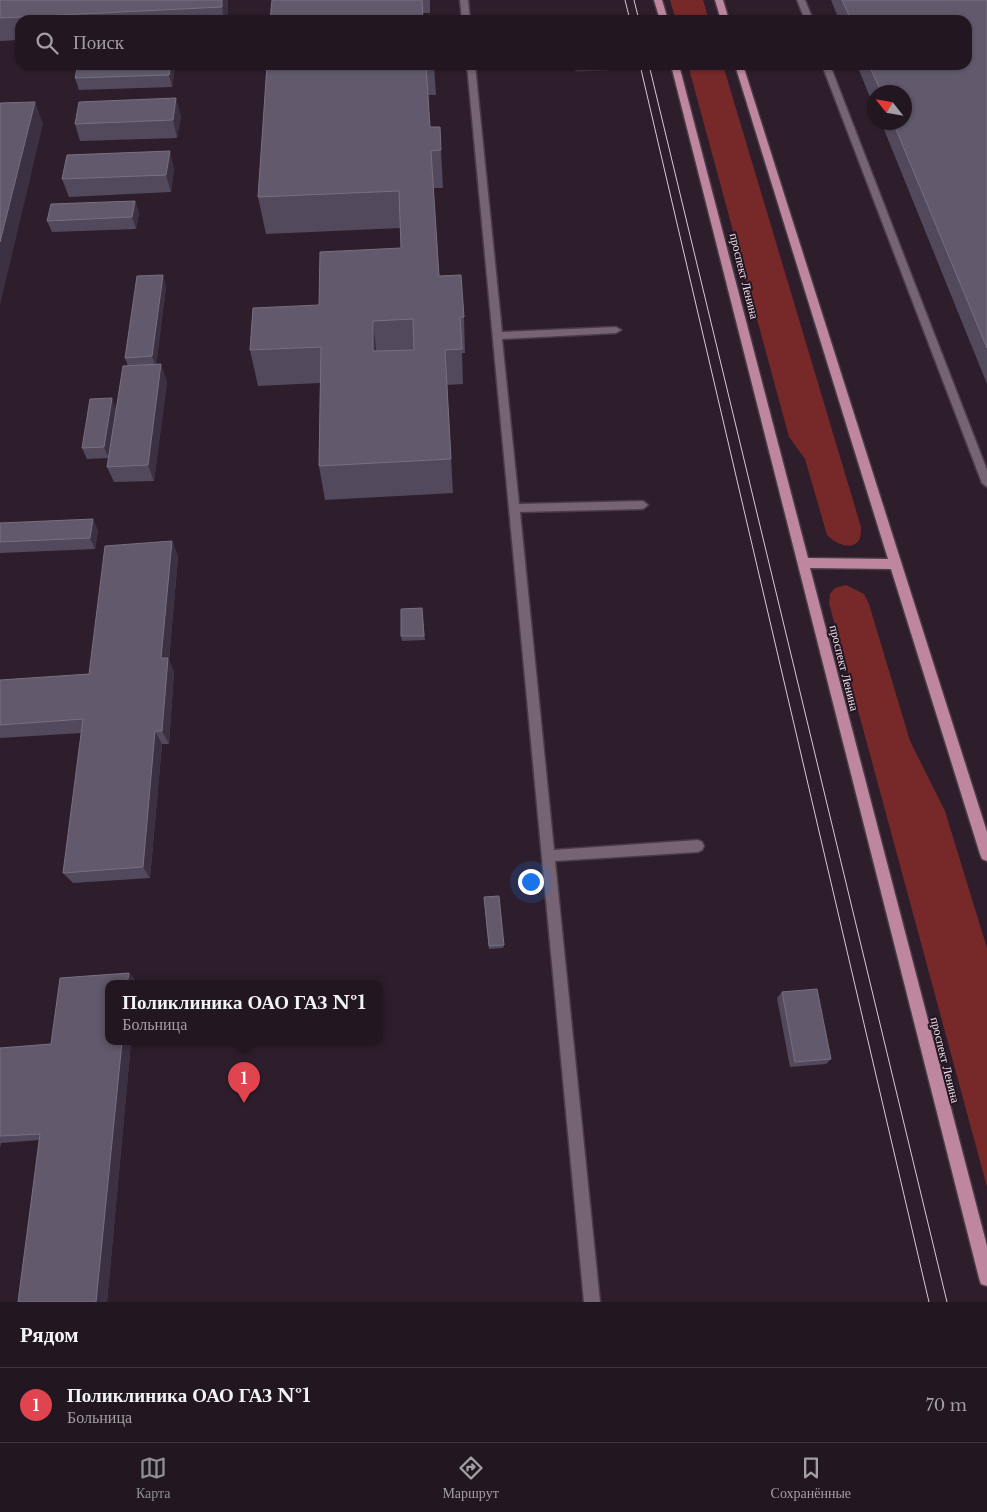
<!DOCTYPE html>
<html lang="ru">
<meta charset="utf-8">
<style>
body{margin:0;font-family:"Libre Baskerville",serif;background:#2a1f2a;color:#f1f3f6}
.compass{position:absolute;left:867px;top:85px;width:45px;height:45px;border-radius:50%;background:#221621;box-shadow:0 1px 4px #0004;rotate:301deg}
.you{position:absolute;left:530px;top:881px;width:18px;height:18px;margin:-12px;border:4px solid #fff;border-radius:50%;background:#1a73e8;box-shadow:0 0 0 8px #1a73e833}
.badge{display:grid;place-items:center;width:32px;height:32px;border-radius:50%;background:#8c9099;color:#fff;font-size:16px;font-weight:700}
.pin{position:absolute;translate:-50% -41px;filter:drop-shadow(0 1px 2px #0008)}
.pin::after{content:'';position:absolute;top:26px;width:18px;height:15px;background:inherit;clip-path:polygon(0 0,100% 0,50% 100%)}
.popup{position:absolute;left:105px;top:980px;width:278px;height:65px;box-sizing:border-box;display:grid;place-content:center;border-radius:10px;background:#221621;filter:drop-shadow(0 1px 4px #0005);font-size:16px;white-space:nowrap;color:#a29fa5}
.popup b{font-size:19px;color:#f1f3f6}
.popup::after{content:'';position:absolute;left:50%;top:100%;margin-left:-10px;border:10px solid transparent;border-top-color:#221621}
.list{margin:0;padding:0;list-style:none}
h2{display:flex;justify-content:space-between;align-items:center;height:65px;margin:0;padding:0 20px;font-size:21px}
h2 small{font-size:16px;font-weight:400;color:#a29fa5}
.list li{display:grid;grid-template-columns:32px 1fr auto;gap:15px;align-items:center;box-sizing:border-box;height:75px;padding:0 20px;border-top:1px solid #3f353f}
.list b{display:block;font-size:19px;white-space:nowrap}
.list p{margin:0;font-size:16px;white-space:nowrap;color:#a29fa5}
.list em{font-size:16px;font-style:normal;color:#a29fa5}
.icon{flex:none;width:28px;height:28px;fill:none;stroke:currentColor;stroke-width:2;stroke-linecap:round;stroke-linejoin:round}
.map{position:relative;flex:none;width:987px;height:1302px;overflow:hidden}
.search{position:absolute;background:#221621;box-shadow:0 1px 4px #0004;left:15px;right:15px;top:15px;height:55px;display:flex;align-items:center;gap:12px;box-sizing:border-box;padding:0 18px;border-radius:15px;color:#a29fa5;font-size:19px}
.sheet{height:140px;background:#221621}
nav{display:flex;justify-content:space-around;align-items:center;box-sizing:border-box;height:70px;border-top:1px solid #3f353f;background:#221621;font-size:14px;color:#a29fa5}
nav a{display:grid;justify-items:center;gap:2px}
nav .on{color:#8c9099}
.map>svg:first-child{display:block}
</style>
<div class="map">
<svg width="987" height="1302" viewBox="0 0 987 1302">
<rect width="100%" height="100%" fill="#2e1e2c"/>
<path fill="#772829" d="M670 0H703L709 20H676Z
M688 65H723L861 527C863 552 841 549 827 535L805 459 789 437Z
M846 585 864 594 869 604 910 741 945 811 987 948V1187L829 603 830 594 835 588Z"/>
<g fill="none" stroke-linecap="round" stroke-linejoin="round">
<defs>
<path id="service" d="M460 0H468L470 20H462Z
M797 0H805L813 20H805Z
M467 65H475L502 332 616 327 621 330 616 333 502 339 519 504 643 501 648 505 643 509 520 512 554 850 698 840 702 842 704 846 702 850 698 852 555 861 600 1302H584Z
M656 65 652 67 577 70 573 68C582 62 641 65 656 65Z
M822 65H830L987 470V487L982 483Z"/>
<path id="primary" d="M654 0H662L668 20H660Z
M715 0H723L729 20H721Z
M671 65H679L808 558 888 559 735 65H743L987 832V861L982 859 980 854 891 569 810 568 987 1246V1286L981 1284 979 1278Z"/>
</defs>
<use href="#service" stroke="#493c48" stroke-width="3"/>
<use href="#primary" stroke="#493c48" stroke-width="3"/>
<use href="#service" fill="#766374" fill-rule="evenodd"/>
<use href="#primary" fill="#bf869f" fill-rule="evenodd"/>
<path stroke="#d5c9d4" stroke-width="1" d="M625 0 630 20
M634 0 639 20
M640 65 929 1302
M649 65 947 1302"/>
</g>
<path fill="#52495d" d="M0 0H228L227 20H20V40L0 41Z
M272 0H430V13H423Z
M831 0H987V384L881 122H904V92H874V107L857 65H967V20H839Z
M78 65H174L175 67 172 87 79 90 75 78Z
M267 65H434L436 95H428L430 127 441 150 443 188H433L439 276 464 317 465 353H462L463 384 447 385 453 493 325 500 319 466 320 383 258 386 250 350 319 305 401 248V228L266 234 258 197Z
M181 116 177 138 80 141 75 124Z
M174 168 171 192 69 197 62 179Z
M135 201 139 213 136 229 52 232 47 221Z
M166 287 156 364 167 381 154 481 114 482 107 467 109 458 87 459 82 448 116 409 128 366 125 358Z
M0 523 98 530 95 549 0 553Z
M172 541 178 557 169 660 174 672 169 744H162L150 878 73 883 63 873 81 733 0 738V680L89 674Z
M422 608 425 640 402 641 401 636Z
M484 897 504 945 503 948 489 949Z
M129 973 137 982V984H109V1042H131L107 1302H18L39 1140 1 1143 0 1148V1048L51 1044 60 978Z
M782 992 831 1059 826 1064 790 1067 777 998Z"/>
<path fill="#3c3143" d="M222 0H228L227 20H224L222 7Z
M171 65H174L175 67 172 87 169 75Z
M176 98 181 116 177 138 173 120Z
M35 102 43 124 0 305V242Z
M170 151 174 168 171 192 166 175Z
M135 201 139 213 136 229 132 217Z
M163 275 166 287 156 368 152 356Z
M373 321 377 357 373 351Z
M161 364 167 381 154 481 148 465Z
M112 398 116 409 109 458 104 447Z
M93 519 98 530 95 549 90 538Z
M172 541 178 557 169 660 174 672 169 744 162 731 161 658Z
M155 731 162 744 150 878 143 867Z
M129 973 137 982V984H127Z
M122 1042H131L107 1302H96Z"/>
<path fill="#625a6c" stroke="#786f80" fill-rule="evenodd" d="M0 0H222V7L0 18Z
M272 0H422L423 20H270Z
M842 0H987V348L893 122H904V92H881L869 65H967V20H851Z
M78 65H171L169 75 75 78Z
M267 65H426L430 127H440L441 150 431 151 439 276 461 275 464 317H460L462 349 445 350 451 459 319 466 321 347 250 350 253 308 319 305 320 252 401 248 399 191 258 197ZM413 319 414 350 373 351V321Z
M176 98 173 120 75 124 79 102Z
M35 102 0 242V103Z
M170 151 166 175 62 179 67 155Z
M135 201 132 217 47 221 51 204Z
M163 275 152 356 125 358 137 276Z
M161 364 148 465 107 467 123 366Z
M112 398 104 447 82 448 90 399Z
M93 519 90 538 0 542V523Z
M172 541 161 658H168L162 731H155L143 867 63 873 83 719 0 725V680L89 674 105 546Z
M422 608 424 636H401V609Z
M499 896 504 945 489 946 484 897Z
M129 973 127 984H109V1042H122L96 1302H18L40 1134 0 1136V1048L51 1044 60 978Z
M817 989 831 1059 795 1062 782 992Z"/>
<g text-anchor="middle" stroke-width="4" stroke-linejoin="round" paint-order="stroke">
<g font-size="12" fill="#ece1eb" stroke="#241523">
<text transform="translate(744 276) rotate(76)" y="4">проспект Ленина</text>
<text transform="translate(844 668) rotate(76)" y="4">проспект Ленина</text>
<text transform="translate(945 1060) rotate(76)" y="4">проспект Ленина</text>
</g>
</g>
</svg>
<svg class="compass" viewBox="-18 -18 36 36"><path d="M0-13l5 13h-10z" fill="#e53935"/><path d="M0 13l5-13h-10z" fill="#a29fa5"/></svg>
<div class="you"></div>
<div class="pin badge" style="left:244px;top:1103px;background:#e0444e">1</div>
<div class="popup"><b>Поликлиника ОАО ГАЗ №1</b>Больница</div>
<div class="search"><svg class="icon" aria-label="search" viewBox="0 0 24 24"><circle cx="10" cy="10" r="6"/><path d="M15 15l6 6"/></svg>Поиск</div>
</div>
<section class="sheet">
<h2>Рядом<small></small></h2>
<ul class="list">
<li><span class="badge" style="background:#e0444e">1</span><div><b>Поликлиника ОАО ГАЗ №1</b><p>Больница</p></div><em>70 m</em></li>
</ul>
</section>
<nav>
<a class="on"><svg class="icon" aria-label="map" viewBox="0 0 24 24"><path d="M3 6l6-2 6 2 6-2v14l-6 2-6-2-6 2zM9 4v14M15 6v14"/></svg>Карта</a>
<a><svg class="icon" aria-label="directions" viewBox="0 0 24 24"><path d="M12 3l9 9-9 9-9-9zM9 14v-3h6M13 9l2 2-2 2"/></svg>Маршрут</a>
<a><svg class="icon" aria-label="saved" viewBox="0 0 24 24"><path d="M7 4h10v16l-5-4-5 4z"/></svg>Сохранённые</a>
</nav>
